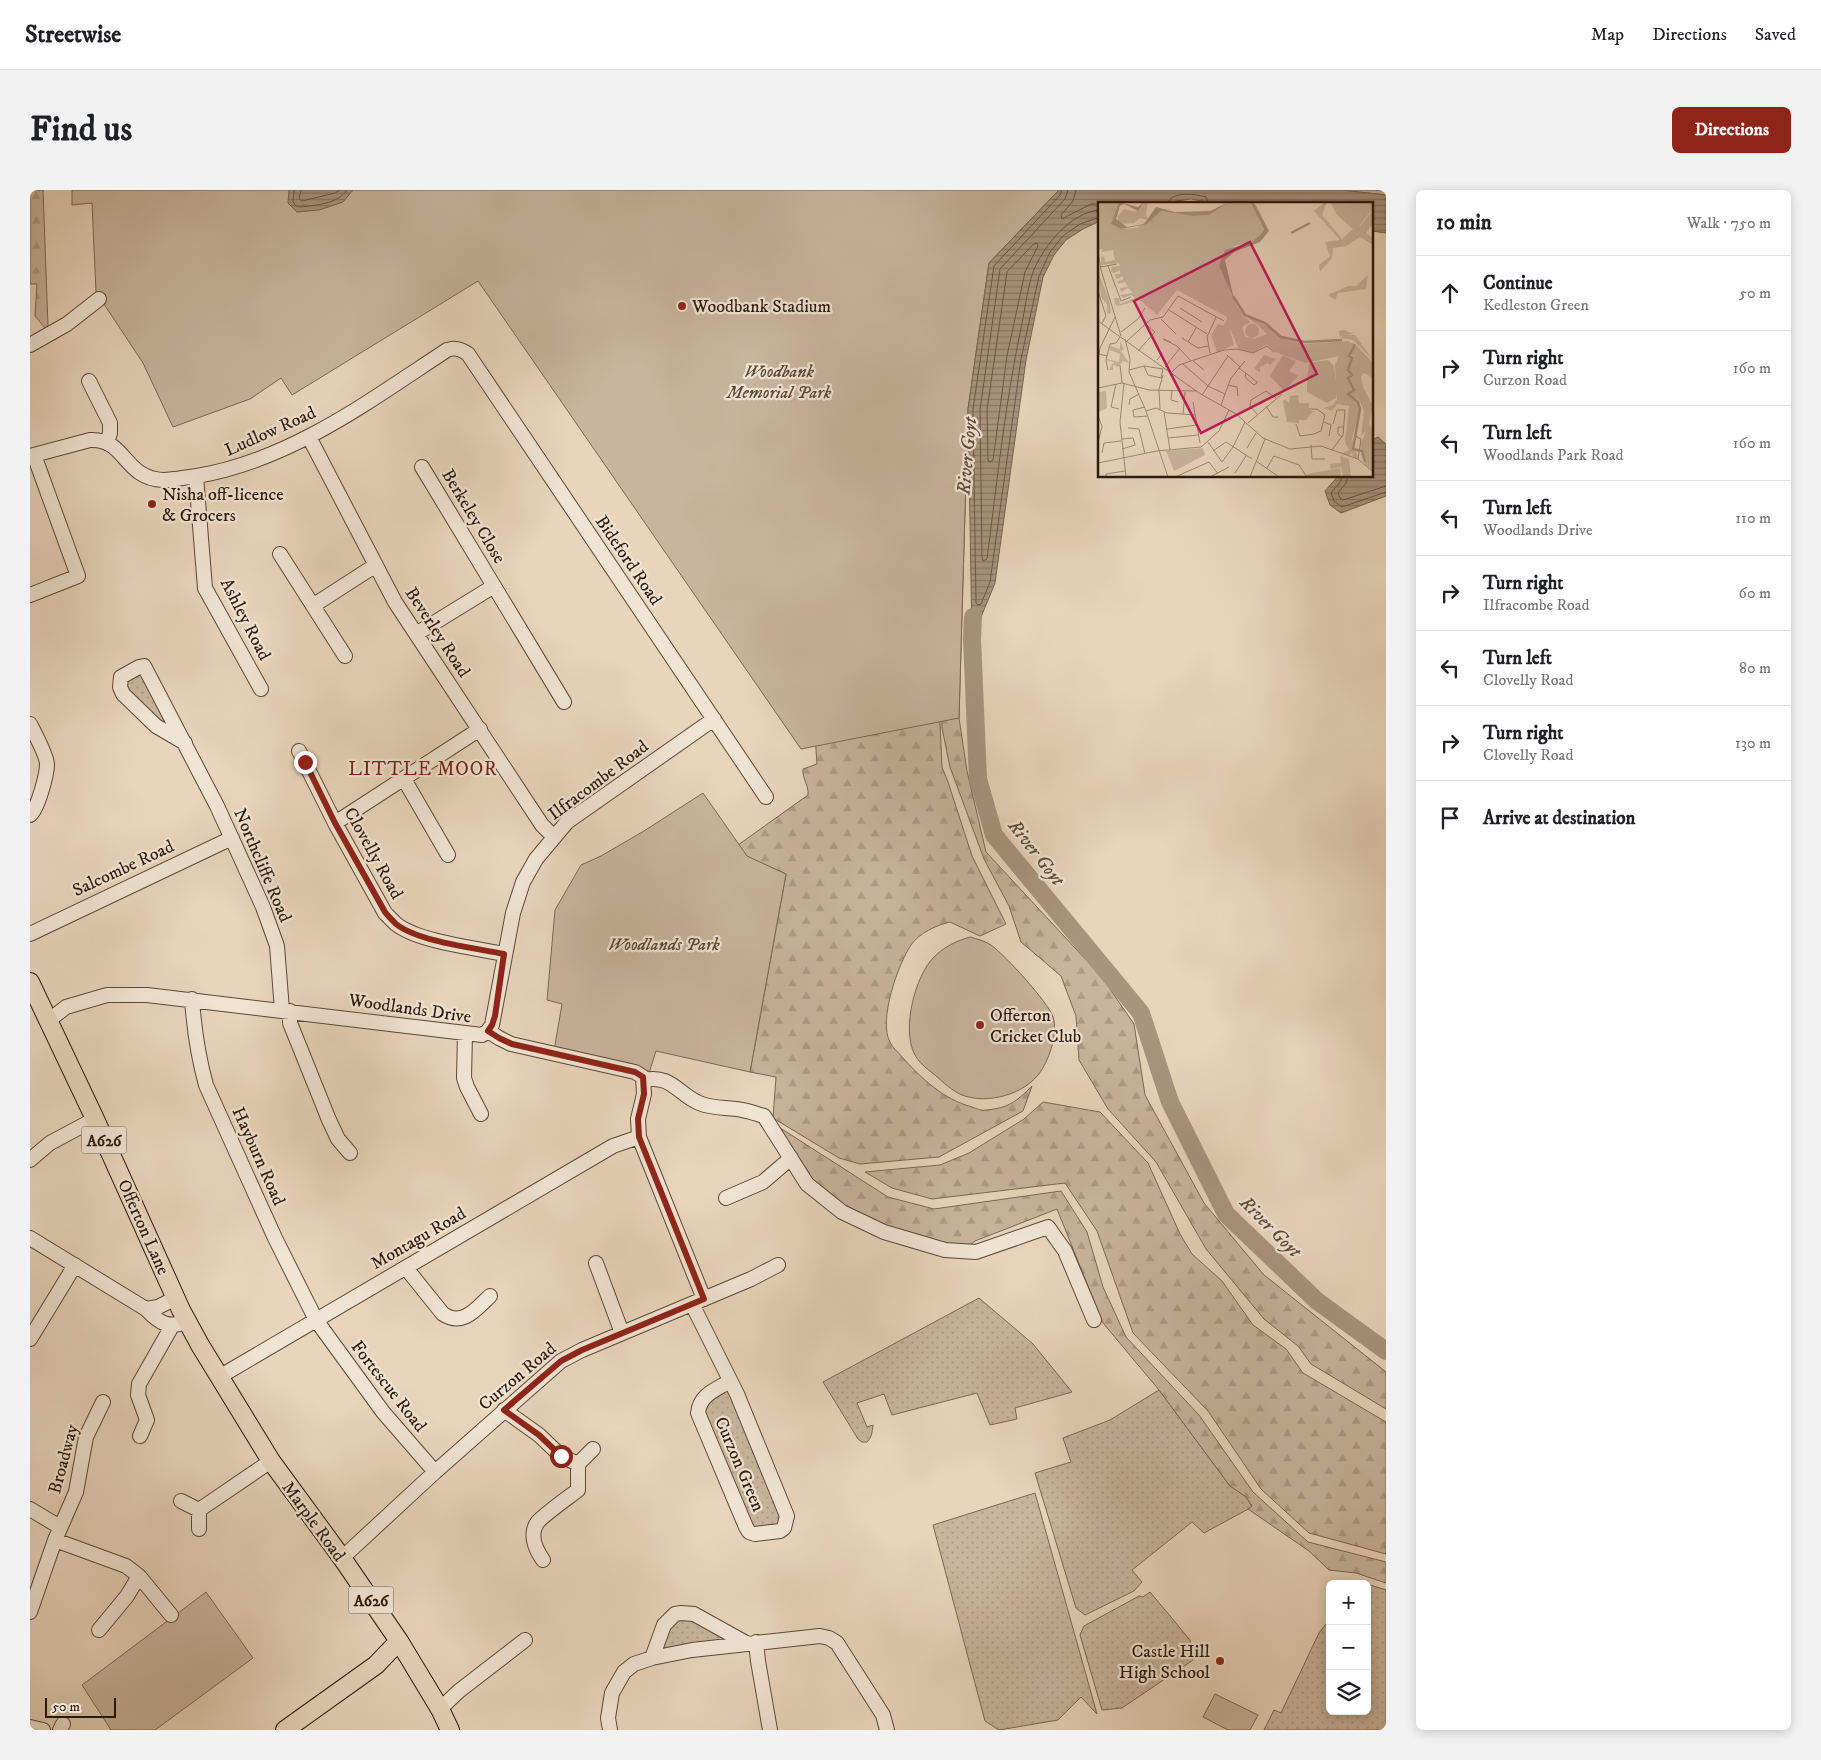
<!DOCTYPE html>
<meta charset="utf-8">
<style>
body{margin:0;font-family:"IM FELL DW Pica",serif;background:#f2f2f2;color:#202124}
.controls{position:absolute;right:15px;bottom:15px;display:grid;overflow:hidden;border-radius:8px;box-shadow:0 2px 12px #0003}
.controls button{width:45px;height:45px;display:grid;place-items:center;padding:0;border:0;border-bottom:1px solid #e0e0e0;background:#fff;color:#202124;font:25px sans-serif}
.scale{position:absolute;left:15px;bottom:12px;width:71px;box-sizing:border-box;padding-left:5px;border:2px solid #2c1909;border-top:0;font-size:14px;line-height:18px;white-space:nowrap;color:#2c1909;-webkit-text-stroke:4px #f0e4d3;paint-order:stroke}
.stop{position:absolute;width:15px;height:15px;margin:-11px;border:4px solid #8f2418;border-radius:50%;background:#fff}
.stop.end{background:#8f2418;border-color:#fff;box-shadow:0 1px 5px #0008}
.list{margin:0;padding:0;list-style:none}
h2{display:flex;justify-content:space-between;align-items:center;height:65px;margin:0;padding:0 20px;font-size:21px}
h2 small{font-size:16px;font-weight:400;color:#757577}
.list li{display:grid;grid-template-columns:32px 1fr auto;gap:15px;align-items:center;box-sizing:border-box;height:75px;padding:0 20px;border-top:1px solid #e0e0e0}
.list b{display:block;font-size:19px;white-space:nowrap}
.list p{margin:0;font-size:16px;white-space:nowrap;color:#757577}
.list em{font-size:16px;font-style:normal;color:#757577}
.icon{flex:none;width:28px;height:28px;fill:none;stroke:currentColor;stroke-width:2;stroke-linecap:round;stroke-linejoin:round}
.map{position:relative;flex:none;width:1356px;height:1540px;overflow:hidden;border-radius:8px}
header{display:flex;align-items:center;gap:30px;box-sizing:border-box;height:70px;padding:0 25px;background:#fff;border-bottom:1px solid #e0e0e0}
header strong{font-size:24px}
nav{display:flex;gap:28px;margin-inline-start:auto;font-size:18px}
.intro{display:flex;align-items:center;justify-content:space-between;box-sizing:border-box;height:120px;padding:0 30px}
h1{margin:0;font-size:35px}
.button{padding:12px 22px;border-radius:8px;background:#8f2418;color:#fff;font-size:18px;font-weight:700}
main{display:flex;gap:30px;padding:0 30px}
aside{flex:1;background:#fff;border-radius:8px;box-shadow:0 2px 12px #0003}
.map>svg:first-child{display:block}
</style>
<header>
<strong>Streetwise</strong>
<nav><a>Map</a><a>Directions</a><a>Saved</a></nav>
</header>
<div class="intro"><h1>Find us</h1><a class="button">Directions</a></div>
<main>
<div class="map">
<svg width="1356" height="1540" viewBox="0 0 1356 1540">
<defs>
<pattern id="grass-dots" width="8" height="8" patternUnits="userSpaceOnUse" patternTransform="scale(1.25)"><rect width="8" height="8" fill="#c8b59d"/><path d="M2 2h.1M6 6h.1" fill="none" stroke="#ac9b86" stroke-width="1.8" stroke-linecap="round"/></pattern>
<pattern id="forest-firs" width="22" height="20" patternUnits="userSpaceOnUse" patternTransform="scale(1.25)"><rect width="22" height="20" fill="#c8b59d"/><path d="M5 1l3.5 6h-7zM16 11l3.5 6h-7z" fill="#ac9b86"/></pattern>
<pattern id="water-rules" width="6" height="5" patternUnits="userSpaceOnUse" patternTransform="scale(1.25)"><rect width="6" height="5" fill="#a8957e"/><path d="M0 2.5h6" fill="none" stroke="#897965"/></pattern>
</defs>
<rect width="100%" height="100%" fill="#e8d5bb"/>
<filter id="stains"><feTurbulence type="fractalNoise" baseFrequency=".004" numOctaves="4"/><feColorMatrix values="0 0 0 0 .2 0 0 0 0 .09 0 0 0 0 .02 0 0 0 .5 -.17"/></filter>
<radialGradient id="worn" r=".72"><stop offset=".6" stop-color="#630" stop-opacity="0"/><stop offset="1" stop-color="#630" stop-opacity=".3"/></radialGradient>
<path fill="url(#grass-dots)" stroke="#7a6753" d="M109 477 150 544 126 536 90 490Z
M949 1108 1003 1154 1042 1202 985 1218 987 1229 960 1235 947 1203 862 1225 854 1204 827 1213 837 1237 843 1235C842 1242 842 1247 837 1252H832L828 1249 793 1192Z
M700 1191 756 1331 725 1344 669 1214Z
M1129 1200 1200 1296 1216 1306 1222 1317 1174 1343 1162 1332 1102 1380 1112 1392 1104 1401 1055 1425 1046 1418 1005 1283 1041 1272 1033 1248 1080 1230Z
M1005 1303 1067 1524 1051 1507 1028 1530 969 1540 955 1531 903 1335Z
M1337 1394 1356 1400V1540H1234L1244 1520 1251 1523 1289 1443 1300 1429V1521H1337Z
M1120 1402 1160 1450 1163 1470 1092 1518 1072 1520 1050 1445 1054 1436 1109 1406 1113 1407Z
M652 1427 699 1446 697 1452 637 1461 629 1455 635 1438Z"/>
<path fill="url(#forest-firs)" stroke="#7a6753" d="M0 0H13L18 136 15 138 5 126 7 94H0Z
M1029 0 959 73 938 219 929 528 937 581 956 662 1071 786 1104 834 1115 905 1174 1013 1234 1085 1356 1182V1219L1281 1174 1268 1156 1234 1129 1176 1059 1126 972 1078 919 1049 870 1046 826 1031 786 991 752 979 716 954 669 920 577 912 538 908 332 960 33Z
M897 247 912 577 918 592 942 666 976 734 950 746 920 732C907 735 889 743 881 755 868 774 848 831 860 852 862 857 868 862 872 867 892 889 913 909 942 917 947 919 952 921 957 920 979 918 987 911 1002 896L993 921 909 967 830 974 809 968 743 928 746 887 720 882 756 684 717 667 708 655 778 605C779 595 772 589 773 579L787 574 784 531Z
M1013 912 1070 922 1118 973 1150 1044 1162 1064 1192 1091 1223 1135 1256 1159 1273 1183 1356 1232V1364L1279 1343 1231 1299 1178 1221 1103 1143 1067 1041 1035 993 902 1009 862 998 835 982 910 975 939 963 994 929Z
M744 934 858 1007 904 1019 1031 1001 1057 1042 1073 1097 1096 1147 1169 1225 1223 1302 1278 1352 1356 1372V1393L1326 1383 1299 1380 1279 1361 1218 1319 1222 1316 1216 1307 1200 1296 1129 1200 1073 1133 1027 1019 945 1051 938 1057 915 1054 859 1038 816 1017 782 991Z"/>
<path fill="#c8b59d" stroke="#7a6753" d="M42 0H1029L959 73 938 219 929 528 771 559 448 91 262 205 251 188 220 209 143 237 113 173 66 102 62 13 42 15Z
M1312 0H1356V5L1315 1Z
M673 603 717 666 756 684 720 882 626 861 619 883 524 861 532 814 517 810 525 720 551 675 571 666 614 641Z
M940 747C947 749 955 751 961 755 975 765 1018 812 1023 827 1028 843 1020 867 1011 881 996 904 958 915 932 905 922 901 913 892 905 885 897 879 888 872 884 863 872 838 885 786 904 767 914 757 926 751 940 747Z
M176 1402 223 1468 125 1540H81L52 1495Z
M1185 1504 1228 1525 1220 1540H1198L1173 1527Z"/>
<path fill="url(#water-rules)" stroke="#76634f" d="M259 0H323L313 12 289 20 267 22 258 13Z
M1029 0H1312L1356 5V43L1342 41V14H1187L1161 9 1126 14H1070V31L1053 39 1036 50 1024 65 1013 87 996 170 965 393 942 449 938 219 959 73Z
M1348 247 1356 254V306L1311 323 1300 315 1295 301 1308 286H1342V250Z"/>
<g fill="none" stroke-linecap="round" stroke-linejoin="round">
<path stroke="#6a5744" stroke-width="1" d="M264 0 263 12 266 16 271 17C286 15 308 14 317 0
M271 0 269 9 272 11 305 3 310 0
M1032 0 1030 5 964 76 943 219 946 413 948 415 951 414 960 392 991 169 1009 86 1020 62 1033 46 1050 34 1070 27
M1038 0 1035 9 970 79 950 220 952 368 953 371 957 369C967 292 975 214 991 138 995 120 997 100 1003 82 1013 57 1040 22 1070 20
M1046 0 1043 11 1031 25 1032 29 1061 14H1075
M1139 14 1140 9C1148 2 1165 4 1176 7L1179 14
M1004 54 1007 53 1008 56 995 82 977 166 963 270 960 272 958 270 957 220 977 82Z
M1311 286V291L1301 303 1304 311 1312 317 1356 302
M1318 286 1316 293 1308 303 1310 308 1313 310 1356 296"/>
<path stroke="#a8957e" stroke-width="18" d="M943 427 942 449 948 589 964 645 1111 823 1140 912 1196 1024 1287 1111 1356 1161"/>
<defs>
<path id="minor" d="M0 155 37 134 69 109
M59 191 80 233V243L77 252
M279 247 365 412 512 635 524 647
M0 266 60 250C96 248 93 288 133 290 145 290 156 287 167 286 261 270 339 211 417 160 425 157 431 159 438 164L736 607
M392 277 534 512
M166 286 175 398 231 499
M250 364 315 466
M0 405 48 386 4 265
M284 415 346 375
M386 444 464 396
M0 534C4 542 17 566 17 574 17 584 8 619 0 625
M155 553 126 536 93 504 90 497 91 487 109 477 114 476 187 616 233 717 247 756 252 820
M269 561 305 633 355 723C358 726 362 730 366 734 389 752 445 758 475 764
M374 589 418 665
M305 633 450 539
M0 744 202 648
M162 809C164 839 168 866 176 895L245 1048 286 1130 353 1222 405 1282
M260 821V833L299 930 308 949 320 963
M18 831 36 817 77 805H117L452 845 458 841 462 835 483 723 493 692 506 669 537 632 684 529
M458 841 469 848 481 854 605 882 613 887 614 904 608 929 609 947 674 1109
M435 844 434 888 437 897 451 924
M614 890C641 884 648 904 669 913 683 919 698 917 712 920 719 921 727 924 734 926L777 994 812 1022 854 1042 915 1060 946 1062 1018 1037 1035 1061 1064 1130
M0 970 20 953 65 929
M696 1008 733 992 761 968
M0 1048 116 1119C130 1134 138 1138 157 1132
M566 1073 592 1143
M376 1078 413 1124C433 1137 446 1119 460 1106
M662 1114 707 1204 757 1326 754 1338 750 1341 725 1344 719 1342 716 1337 668 1223C670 1204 686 1200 700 1191
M116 1119 128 1117 146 1108
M0 1149 45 1075
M189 1187 583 956 609 947
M474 1220 509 1245 531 1266 548 1274V1300C539 1307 512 1326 507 1333 499 1345 506 1360 513 1370
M110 1246 117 1230 108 1205 109 1194 142 1136
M548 1274 563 1259
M151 1311 169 1320V1339
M0 1319 30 1337
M169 1320 241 1271
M25 1350 96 1376 109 1386 141 1425
M312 1368 405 1282 531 1171 552 1160 721 1089 748 1075
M0 1422 25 1350 46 1302 56 1247 73 1212
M69 1440 97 1406 109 1386
M726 1452 728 1471 740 1540
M622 1468 634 1435 645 1424 651 1423 664 1424 718 1454
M410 1519 429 1501 495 1450
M0 1537 13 1540
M30 1540 33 1534
M580 1540 578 1528 582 1503 594 1482 604 1474 622 1468 662 1460 790 1446 799 1448 807 1453 853 1525 857 1540"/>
<path id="major" d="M0 792 65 929 151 1120 170 1155 241 1271 312 1368 369 1451 410 1519 420 1540
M255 1540 346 1475 369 1451"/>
</defs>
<use href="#minor" stroke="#5b4836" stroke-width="16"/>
<use href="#major" stroke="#2c1909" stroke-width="20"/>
<use href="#minor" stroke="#f0e4d3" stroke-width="14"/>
<use href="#major" stroke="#e8d5bb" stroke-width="18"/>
</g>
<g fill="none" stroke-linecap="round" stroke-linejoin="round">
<path stroke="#8f2418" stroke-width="6" d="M275 572 305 633 355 722C358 726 362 730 366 734 389 752 445 758 474 764L465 826 462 835 458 841 469 848 482 854 605 882 613 887 614 904 608 929 609 947 674 1109 552 1160 531 1171 474 1220 509 1245 531 1266"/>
</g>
<g fill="#8f2418" stroke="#f0e4d3" stroke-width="2">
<circle cx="652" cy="116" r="5"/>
<circle cx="122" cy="314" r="5"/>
<circle cx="950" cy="835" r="5"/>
<circle cx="1190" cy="1471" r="5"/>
</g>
<g text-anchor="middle" stroke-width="4.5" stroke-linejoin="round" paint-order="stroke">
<g fill="#f0e4d3" stroke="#675646" stroke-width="1">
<rect x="51.5" y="936.5" width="45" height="27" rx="4"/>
<rect x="318.5" y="1396.5" width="45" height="27" rx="4"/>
</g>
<g font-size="16" font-weight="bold" fill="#2c1909">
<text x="74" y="956">A626</text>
<text x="341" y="1416">A626</text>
</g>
<g font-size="18" fill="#2c1909" stroke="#f0e4d3" text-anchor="start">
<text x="662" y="122">Woodbank Stadium</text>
<text x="132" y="310">Nisha off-licence<tspan x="132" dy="21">&amp; Grocers</tspan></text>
<text x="960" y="831">Offerton<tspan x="960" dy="21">Cricket Club</tspan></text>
<text x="1180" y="1467" text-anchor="end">Castle Hill<tspan x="1180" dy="21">High School</tspan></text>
</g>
<g font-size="18" font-style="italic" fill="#5b4835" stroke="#f0e4d3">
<text x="749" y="187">Woodbank<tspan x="749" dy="21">Memorial Park</tspan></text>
<text x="634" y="760">Woodlands Park</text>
</g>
<g font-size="18" fill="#2c1909" stroke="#f0e4d3">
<text transform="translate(240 241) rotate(-24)" y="6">Ludlow Road</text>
<text transform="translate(444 326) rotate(59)" y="6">Berkeley Close</text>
<text transform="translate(599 370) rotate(56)" y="6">Bideford Road</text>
<text transform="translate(216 429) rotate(63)" y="6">Ashley Road</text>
<text transform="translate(408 442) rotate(57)" y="6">Beverley Road</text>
<text transform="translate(568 590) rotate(-37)" y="6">Ilfracombe Road</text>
<text transform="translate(344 663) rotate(61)" y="6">Clovelly Road</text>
<text transform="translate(233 675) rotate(67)" y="6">Northcliffe Road</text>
<text transform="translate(93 678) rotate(-25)" y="6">Salcombe Road</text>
<text transform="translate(380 818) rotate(8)" y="6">Woodlands Drive</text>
<text transform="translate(229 966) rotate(66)" y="6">Hayburn Road</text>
<text transform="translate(114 1037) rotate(66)" y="6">Offerton Lane</text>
<text transform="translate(388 1048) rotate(-30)" y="6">Montagu Road</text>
<text transform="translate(487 1186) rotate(-40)" y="6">Curzon Road</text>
<text transform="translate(359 1196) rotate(52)" y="6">Fortescue Road</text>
<text transform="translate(33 1269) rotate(-75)" y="6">Broadway</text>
<text transform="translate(710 1274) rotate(67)" y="6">Curzon Green</text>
<text transform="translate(284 1331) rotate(54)" y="6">Marple Road</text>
</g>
<g font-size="19" font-style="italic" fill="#5e4b38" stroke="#f0e4d3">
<text transform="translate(936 266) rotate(-85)" y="7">River Goyt</text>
<text transform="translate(1007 662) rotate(52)" y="7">River Goyt</text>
<text transform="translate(1241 1036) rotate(45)" y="7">River Goyt</text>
</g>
<g font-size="19" letter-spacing="1" fill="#7a1f14" stroke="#f0e4d3">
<text x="393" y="585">LITTLE MOOR</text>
</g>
</g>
<g transform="translate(1068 12)">
<rect width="275" height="275" fill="#e8d5bb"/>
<path d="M47 0H50L48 13 50 18 42 16 36 21 20 22V14L26 7 38 10ZM166 153 178 157 172 163 170 161 162 165V170L156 167ZM185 153 198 159 191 169 200 174 186 189 172 174ZM230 158 236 164 239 188 238 196 229 201 209 190V182L211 161Z" fill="#c8b59d"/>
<path d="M227 0H229L224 13 244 37 255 27 239 13 232 0H252L239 8 262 24 275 8V22L268 31 275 36V43L262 35 248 44 235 46 234 56 222 70 221 63 232 54 227 40 242 38 216 9ZM129 42 121 64 139 104 147 114 167 123 189 138 206 142 250 139 256 142 250 154 254 156 250 168 254 173 250 176 255 188 249 192 260 200 262 207 254 237 260 256 255 255 254 250 251 254 243 252 251 248 247 240 251 204 239 202 234 209 226 206 235 203 239 197 237 163 241 154 208 161 177 150 169 142 155 151 141 147 131 125H125L129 117 127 112 84 64ZM142 111 159 122 169 132 156 137 147 135 144 125 152 120ZM270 73 268 87 240 91 237 98 230 93 250 84H258ZM246 128 256 132 247 133H257L275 158 255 138 243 136 245 133 242 135 241 129ZM258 143 275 161V176L266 171 263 174 265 185 275 204 271 221 275 230V269L267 262 262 244 268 229 263 234 266 209 261 198 251 192 257 188 251 176 255 173 251 168 255 155 252 152Z" fill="#c8b59d" fill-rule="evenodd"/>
<path d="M252 0H275L274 8 260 25 239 8Z" fill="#c8b59d"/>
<path d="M2 0H21L13 22 23 27 39 26 63 9 95 14 111 13 131 0H152L166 27 164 31 154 40 136 44 121 64 139 104 127 114 79 88 59 113 42 98 20 104 17 102 16 96H21L22 102 37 96 33 93 25 96 22 93 35 91 30 86 23 90 22 86 30 85 27 80 21 82 19 79 25 78V74L19 77 17 72H22V68L16 71 13 70 14 65 22 64 21 61 3 63V55L6 54 7 60 17 58 15 48 3 50 5 47 1 48ZM0 70 11 97 13 111 9 112V103L3 95ZM147 129a7 7 0 1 1 14 0a7 7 0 1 1-14 0ZM120 122 131 125 136 143 119 150 113 133ZM22 139 26 147 23 149 31 161 25 159 20 165 15 163V168H11L14 162 17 161 9 158V157L21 160 22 152 12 148V144L22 147ZM8 189 9 206 1 210 0 190ZM200 193 201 201H211V208L218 210H214L208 218H201V221L189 220 185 199 187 197 191 201 192 194ZM105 246 107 253 76 269 68 249ZM242 254 251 257 253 275H245L243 265 233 267 232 262 243 261ZM242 266 243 275H210L209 272Z" fill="#c8b59d"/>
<path d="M21 0 40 5 46 0 40 9 26 2 22 4 18 17 29 25 46 22 58 5 77 10 112 9 131 0 111 13 95 14 63 9 49 22 23 27 13 22ZM152 0 157 2 171 29 162 40 136 50 127 58 136 97 121 64 127 48 154 40 164 31 166 27Z" fill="#a8957e"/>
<path fill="none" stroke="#a8957e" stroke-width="2.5" d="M193 31 212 21M135 94 147 113 167 121 183 135 207 140 244 138M257 142 251 154 254 156 250 168 254 173 250 176 256 188 250 192 260 200 262 207 255 247 264 249 267 260"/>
<path fill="none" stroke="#9d8a74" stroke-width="1" d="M0 48 3 68 23 134M10 64 23 99 33 95M2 65 19 62M0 89 8 114 4 121M82 106 104 120M71 108 109 132M63 117 78 132M0 119 101 191 138 212 165 236 192 247 223 244 260 257 275 270M23 130 40 117 47 106M84 136 100 146 110 144M27 137 32 157 31 170 48 209 70 275M28 140 52 118 65 115 80 94 126 119M73 140 65 137 79 144 93 159M90 140 98 126M58 144 64 152 59 158M40 149 57 130 48 122M112 151 109 135 118 115M129 153 142 165M9 154 1 152 2 146 17 115M94 158 106 168M85 162 110 184 127 192M22 163 24 181M46 164 65 167 63 176 50 173ZM67 165 82 146M141 166 149 172 159 180V181L156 183 147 175 148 171M10 168 8 158 12 142 18 141 22 135M31 168 46 164M74 170 81 163 126 148 139 147 155 151 169 144 176 150M26 181 22 220 28 275M18 182 13 205 21 207M130 183 139 185 140 194M0 186 24 181 51 188 99 189M74 189 73 198 80 200M104 193 130 154M95 200 102 241M31 203 32 197 41 192M123 203 133 176 147 159M168 204 175 215H180M47 205 35 208 36 215 50 214M62 207 61 187 65 173M211 207H219L227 213 223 229 216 232M48 209 58 206 69 211 97 213M66 210 72 248M85 212 87 190M159 212 152 204 153 198 168 189 178 196M0 214 4 224 0 241M226 220 233 223 231 234M150 221 184 192M198 222 202 234 216 232M30 226 41 227 47 252M69 227 98 223M257 234 263 237 260 257M244 235 240 232V225H246M70 236 100 233M23 237 35 236 37 243 24 247M110 240 124 260 135 245M213 243 214 257H227M135 245 147 220M149 246 158 231M234 248 245 233 247 208H239L235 222M115 249 128 240 154 257M4 251 6 241 23 239M158 259 181 275M0 261 59 249 103 245 121 229 131 208M169 266 176 254 201 263 209 275M137 271 148 254M8 275V272L27 269M77 275 111 260 120 272M112 275 131 265M152 275 167 237"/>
<path fill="#c2185b" fill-opacity="0.15" stroke="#c2185b" stroke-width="2.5" d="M152 40 219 172 103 231 36 99Z"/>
<rect width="275" height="275" fill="none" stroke="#2c1909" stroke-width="2.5"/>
</g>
<rect width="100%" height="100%" filter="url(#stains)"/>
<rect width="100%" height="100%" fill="url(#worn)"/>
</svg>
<div class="controls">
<button>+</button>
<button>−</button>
<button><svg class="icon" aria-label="layers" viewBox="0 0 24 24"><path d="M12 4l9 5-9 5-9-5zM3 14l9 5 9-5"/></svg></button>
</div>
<div class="scale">50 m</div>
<div class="stop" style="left:531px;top:1266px"></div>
<div class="stop end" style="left:275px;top:572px"></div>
</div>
<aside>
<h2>10 min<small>Walk · 750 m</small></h2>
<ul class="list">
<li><svg class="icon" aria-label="ahead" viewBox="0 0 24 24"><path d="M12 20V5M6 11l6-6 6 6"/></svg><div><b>Continue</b><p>Kedleston Green</p></div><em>50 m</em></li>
<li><svg class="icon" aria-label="right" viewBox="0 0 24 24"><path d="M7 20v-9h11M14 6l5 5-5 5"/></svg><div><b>Turn right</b><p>Curzon Road</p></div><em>160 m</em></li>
<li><svg class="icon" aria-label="left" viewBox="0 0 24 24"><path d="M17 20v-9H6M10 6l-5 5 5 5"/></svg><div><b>Turn left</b><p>Woodlands Park Road</p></div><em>160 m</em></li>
<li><svg class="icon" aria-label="left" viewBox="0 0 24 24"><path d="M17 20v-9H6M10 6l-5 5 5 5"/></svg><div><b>Turn left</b><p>Woodlands Drive</p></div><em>110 m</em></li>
<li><svg class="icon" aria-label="right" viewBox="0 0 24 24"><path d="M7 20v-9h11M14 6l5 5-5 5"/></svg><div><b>Turn right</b><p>Ilfracombe Road</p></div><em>60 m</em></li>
<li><svg class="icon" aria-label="left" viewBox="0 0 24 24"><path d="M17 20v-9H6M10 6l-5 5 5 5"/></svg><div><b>Turn left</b><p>Clovelly Road</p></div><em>80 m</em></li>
<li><svg class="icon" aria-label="right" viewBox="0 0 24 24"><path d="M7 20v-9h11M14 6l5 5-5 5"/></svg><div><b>Turn right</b><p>Clovelly Road</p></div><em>130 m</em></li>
<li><svg class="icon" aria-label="arrive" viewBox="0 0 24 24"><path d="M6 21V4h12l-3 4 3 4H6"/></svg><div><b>Arrive at destination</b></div></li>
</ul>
</aside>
</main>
